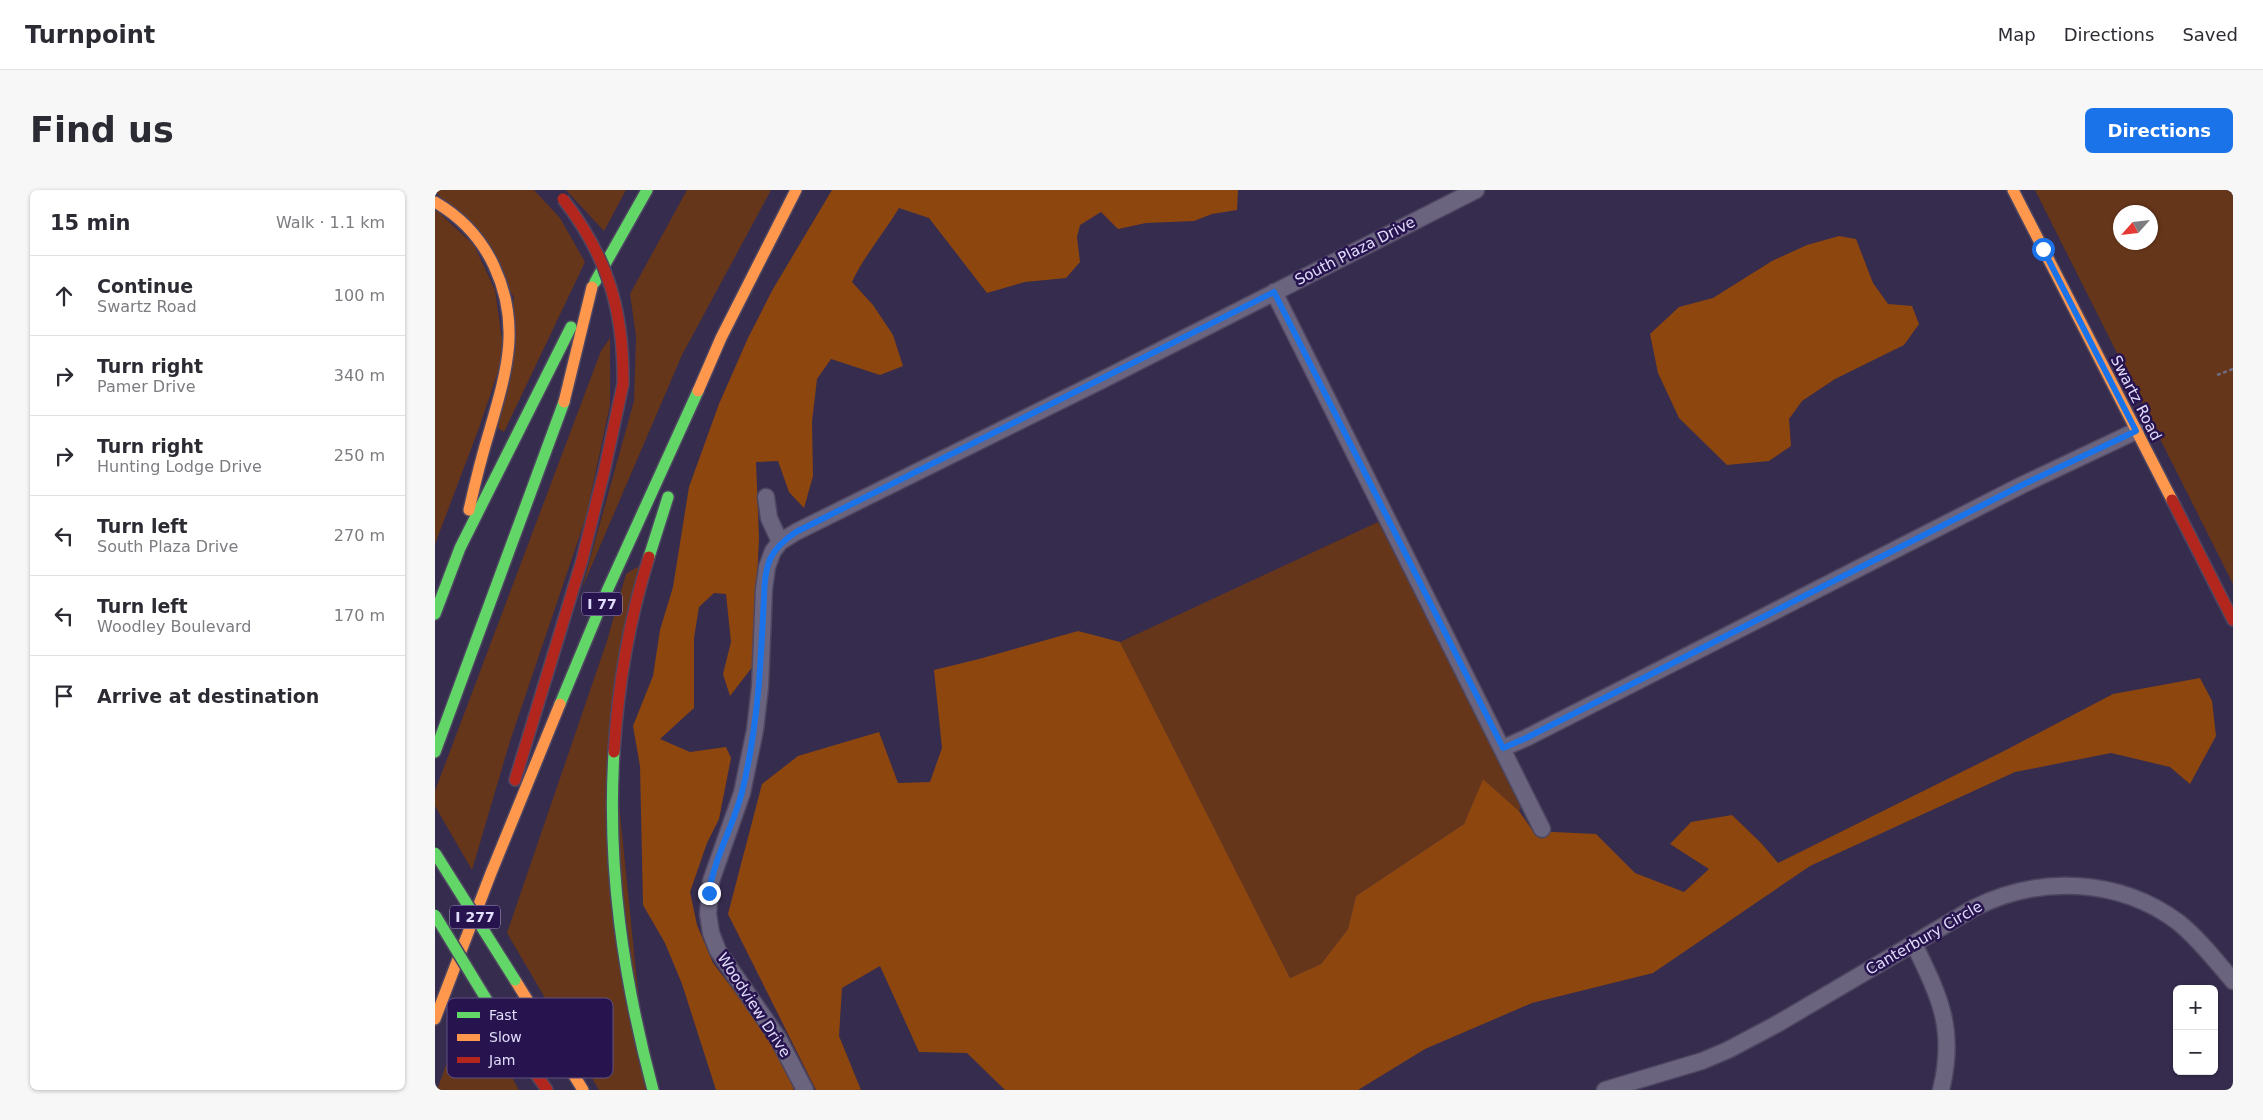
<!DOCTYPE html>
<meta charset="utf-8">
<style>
body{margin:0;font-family:"DejaVu Sans",sans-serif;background:#f7f7f7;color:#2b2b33}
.controls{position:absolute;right:15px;bottom:15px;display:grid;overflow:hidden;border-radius:8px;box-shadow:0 1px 4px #0004}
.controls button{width:45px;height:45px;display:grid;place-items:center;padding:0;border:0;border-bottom:1px solid #e1e1e2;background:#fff;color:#2b2b33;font:25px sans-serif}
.compass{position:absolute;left:1678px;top:15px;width:45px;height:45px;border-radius:50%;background:#fff;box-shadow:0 1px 4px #0004;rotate:243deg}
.stop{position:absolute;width:15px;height:15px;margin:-11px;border:4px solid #1a73e8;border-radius:50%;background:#fff}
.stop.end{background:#1a73e8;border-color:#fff;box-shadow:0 1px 5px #0008}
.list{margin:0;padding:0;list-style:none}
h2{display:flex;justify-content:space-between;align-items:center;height:65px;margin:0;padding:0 20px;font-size:21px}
h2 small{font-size:16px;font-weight:400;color:#7c7c81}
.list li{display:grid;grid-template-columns:32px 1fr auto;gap:15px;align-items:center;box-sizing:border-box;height:80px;padding:0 20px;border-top:1px solid #e1e1e2}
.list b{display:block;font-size:19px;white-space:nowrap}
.list p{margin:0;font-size:16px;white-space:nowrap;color:#7c7c81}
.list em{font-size:16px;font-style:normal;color:#7c7c81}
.icon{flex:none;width:28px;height:28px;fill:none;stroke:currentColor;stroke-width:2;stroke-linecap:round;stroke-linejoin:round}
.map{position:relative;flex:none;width:1798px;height:900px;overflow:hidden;border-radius:8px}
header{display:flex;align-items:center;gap:30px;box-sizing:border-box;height:70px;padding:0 25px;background:#fff;border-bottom:1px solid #e1e1e2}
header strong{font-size:24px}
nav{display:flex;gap:28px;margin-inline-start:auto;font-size:18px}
.intro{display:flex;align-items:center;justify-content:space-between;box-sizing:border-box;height:120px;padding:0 30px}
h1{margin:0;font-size:35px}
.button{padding:12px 22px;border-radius:8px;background:#1a73e8;color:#fff;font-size:18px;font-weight:700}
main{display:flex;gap:30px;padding:0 30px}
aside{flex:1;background:#fff;border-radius:8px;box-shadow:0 1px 4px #0004}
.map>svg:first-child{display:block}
</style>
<header>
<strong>Turnpoint</strong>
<nav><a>Map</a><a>Directions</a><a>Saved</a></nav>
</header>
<div class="intro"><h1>Find us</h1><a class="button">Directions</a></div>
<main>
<aside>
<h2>15 min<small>Walk · 1.1 km</small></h2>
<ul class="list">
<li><svg class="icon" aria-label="ahead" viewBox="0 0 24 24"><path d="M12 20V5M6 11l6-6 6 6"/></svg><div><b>Continue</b><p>Swartz Road</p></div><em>100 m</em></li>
<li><svg class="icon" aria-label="right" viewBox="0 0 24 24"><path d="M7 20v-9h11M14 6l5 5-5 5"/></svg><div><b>Turn right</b><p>Pamer Drive</p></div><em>340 m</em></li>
<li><svg class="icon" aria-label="right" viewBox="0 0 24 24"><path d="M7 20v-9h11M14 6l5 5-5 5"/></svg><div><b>Turn right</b><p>Hunting Lodge Drive</p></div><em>250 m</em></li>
<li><svg class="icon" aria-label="left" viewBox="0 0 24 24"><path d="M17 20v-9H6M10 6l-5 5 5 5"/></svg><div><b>Turn left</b><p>South Plaza Drive</p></div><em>270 m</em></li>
<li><svg class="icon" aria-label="left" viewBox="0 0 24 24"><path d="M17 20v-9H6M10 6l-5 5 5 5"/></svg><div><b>Turn left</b><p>Woodley Boulevard</p></div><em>170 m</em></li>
<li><svg class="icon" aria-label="arrive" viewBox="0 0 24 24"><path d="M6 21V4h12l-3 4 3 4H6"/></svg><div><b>Arrive at destination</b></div></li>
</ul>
</aside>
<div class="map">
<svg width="1798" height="900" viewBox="0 0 1798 900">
<rect width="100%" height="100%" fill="#362c4e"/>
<path fill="#66361a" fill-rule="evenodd" d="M0 0H99L125 28 150 72 69 242 63 238 79 107Z
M131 0H191L169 41Z
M252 0H336L247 165 147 398 199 211 201 146 195 104Z
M1600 0H1798V394ZM1686 22H1716V52H1686Z
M0 19 39 55 60 100 69 164 44 238 0 354Z
M175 148V215L151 327 75 551 37 680 0 616V601L166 161Z
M943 332 1089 611 1084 621 1048 589 1029 634 921 706 913 739 886 774 855 788 685 452Z
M204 376 176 535 213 900H164L72 743 172 451 191 384Z
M34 812 84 900H2Z"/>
<path fill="#8d460e" d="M397 0H803L802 20 777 24 759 31 711 33 683 39 666 22 645 35 642 47 645 72 631 88 590 92 552 103 494 28 464 18C449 43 429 66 417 92L438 115 458 145 468 176 445 185 396 169 382 189 377 232 378 286 369 318 354 302 343 271 321 272 324 348 318 476 295 506 288 484 296 452 291 404 279 403 264 417 259 448V518L225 549 255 562 291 557 296 568 284 629 272 653 255 702 262 735 278 773 337 851 360 896 358 900H281L247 794 230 753 208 715 205 576 198 536 218 486 225 440 238 397 254 297 284 214 313 148 338 99Z
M1404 46 1421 49 1438 93 1453 114 1477 116 1484 134 1469 155 1400 189 1367 211 1354 229 1356 256 1334 271 1292 275 1244 228 1223 183 1215 144 1244 117 1278 108 1337 71 1372 55Z
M643 441 685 452 855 788 886 774 913 739 921 706 1029 634 1048 589 1084 621 1098 641 1161 644 1200 683 1249 702 1274 679 1235 654 1256 632 1297 625 1326 653 1343 673 1571 560 1678 504 1765 488 1777 511 1781 546 1755 594 1735 577 1676 563 1580 582 1375 676 1218 783 1097 813 990 859 923 900H570L532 863 484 862 445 776 407 798 404 846 426 900H381L293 724 327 594 363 566 444 542 463 593 495 592 507 558 499 480 544 469Z"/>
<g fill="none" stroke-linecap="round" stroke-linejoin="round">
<defs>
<path id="street" d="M839 102 1107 639
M331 307 334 328 345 352
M1068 558 1091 548 1587 295 1701 241
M1479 754C1505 808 1521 839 1506 900
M370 900 343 848 283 761 276 743 273 724 276 691 307 603 320 540 325 497 329 399 332 377 338 361 345 352 361 342 667 190 1041 0
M1170 900 1267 871 1293 860 1342 834 1539 718C1604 685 1684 688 1743 732 1764 749 1781 771 1798 791"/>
<path id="fast" d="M160 92 212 0
M214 367 233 307
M0 424 25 358 136 137
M125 514 172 401 263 201
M0 562 129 212
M179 562C172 679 188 787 218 900"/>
<path id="slow" d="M1578 0 1737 310
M0 12C26 27 46 48 59 76 86 134 72 180 55 239 47 265 40 293 34 320
M263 201 286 148 361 0
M129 212 157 97
M80 790 148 900
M0 829 56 683 125 514"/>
<path id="jam" d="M1737 310 1798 430
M179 562C183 496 194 430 214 367
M80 590 147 370 169 282 188 194
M67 835 112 900"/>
</defs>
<use href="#street" stroke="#4e4661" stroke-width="19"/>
<use href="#fast" stroke="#4e4661" stroke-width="14"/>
<use href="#slow" stroke="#4e4661" stroke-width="14"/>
<use href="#jam" stroke="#4e4661" stroke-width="14"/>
<path stroke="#706a82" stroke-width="2.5" stroke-dasharray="4 2.5" stroke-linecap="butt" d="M1782 185 1798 179"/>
<use href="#street" stroke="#6b647e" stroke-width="16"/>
<use href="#fast" stroke="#63d668" stroke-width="11"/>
<use href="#slow" stroke="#ff974d" stroke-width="11"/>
<use href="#jam" stroke="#b3261e" stroke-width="11"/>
<defs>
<path id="fast-bridge" d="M0 663 80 790
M0 725 67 835"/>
<path id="jam-bridge" d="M128 9C173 67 189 121 188 194"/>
</defs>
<use href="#fast-bridge" stroke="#4e4661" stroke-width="14" stroke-linecap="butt"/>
<use href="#jam-bridge" stroke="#4e4661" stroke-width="14" stroke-linecap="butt"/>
<use href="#fast-bridge" stroke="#63d668" stroke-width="11"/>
<use href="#jam-bridge" stroke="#b3261e" stroke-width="11"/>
</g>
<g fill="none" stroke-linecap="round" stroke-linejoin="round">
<path stroke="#1a73e8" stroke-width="6" d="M274 703C279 668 298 637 307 602 323 537 326 472 329 406 330 374 334 360 361 342L839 102 1068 558 1091 548 1587 295 1701 241 1608 59"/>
</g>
<g text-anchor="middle" stroke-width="5" stroke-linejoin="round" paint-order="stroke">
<g fill="#27144f" stroke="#a9a1c7" stroke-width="1">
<rect x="147" y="402.5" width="40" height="23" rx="4"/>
<rect x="15" y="715.5" width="50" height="23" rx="4"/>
</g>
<g font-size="14" font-weight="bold" fill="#e1ddfb">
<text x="167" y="419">I 77</text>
<text x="40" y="732">I 277</text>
</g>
<g font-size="15" fill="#e1ddfb" stroke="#27144f">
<text transform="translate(920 61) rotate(-27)" y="5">South Plaza Drive</text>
<text transform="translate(1701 208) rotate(63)" y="5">Swartz Road</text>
<text transform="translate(1489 748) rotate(-30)" y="5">Canterbury Circle</text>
<text transform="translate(319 815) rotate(57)" y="5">Woodview Drive</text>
</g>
</g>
<rect x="12" y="808" width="166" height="80" rx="8" fill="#27144f" stroke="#5f5083" stroke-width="1"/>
<rect x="22" y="822" width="23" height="6" fill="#63d668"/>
<rect x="22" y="844" width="23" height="7" fill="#ff974d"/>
<rect x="22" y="867" width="23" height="6" fill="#b3261e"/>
<g font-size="14" fill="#e1ddfb">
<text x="54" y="830">Fast</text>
<text x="54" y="852">Slow</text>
<text x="54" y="875">Jam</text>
</g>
</svg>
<div class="controls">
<button>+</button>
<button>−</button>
</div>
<svg class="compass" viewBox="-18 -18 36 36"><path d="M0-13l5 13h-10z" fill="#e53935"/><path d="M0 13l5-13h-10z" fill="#7c7c81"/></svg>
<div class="stop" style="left:1608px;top:59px"></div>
<div class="stop end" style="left:274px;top:703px"></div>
</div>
</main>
